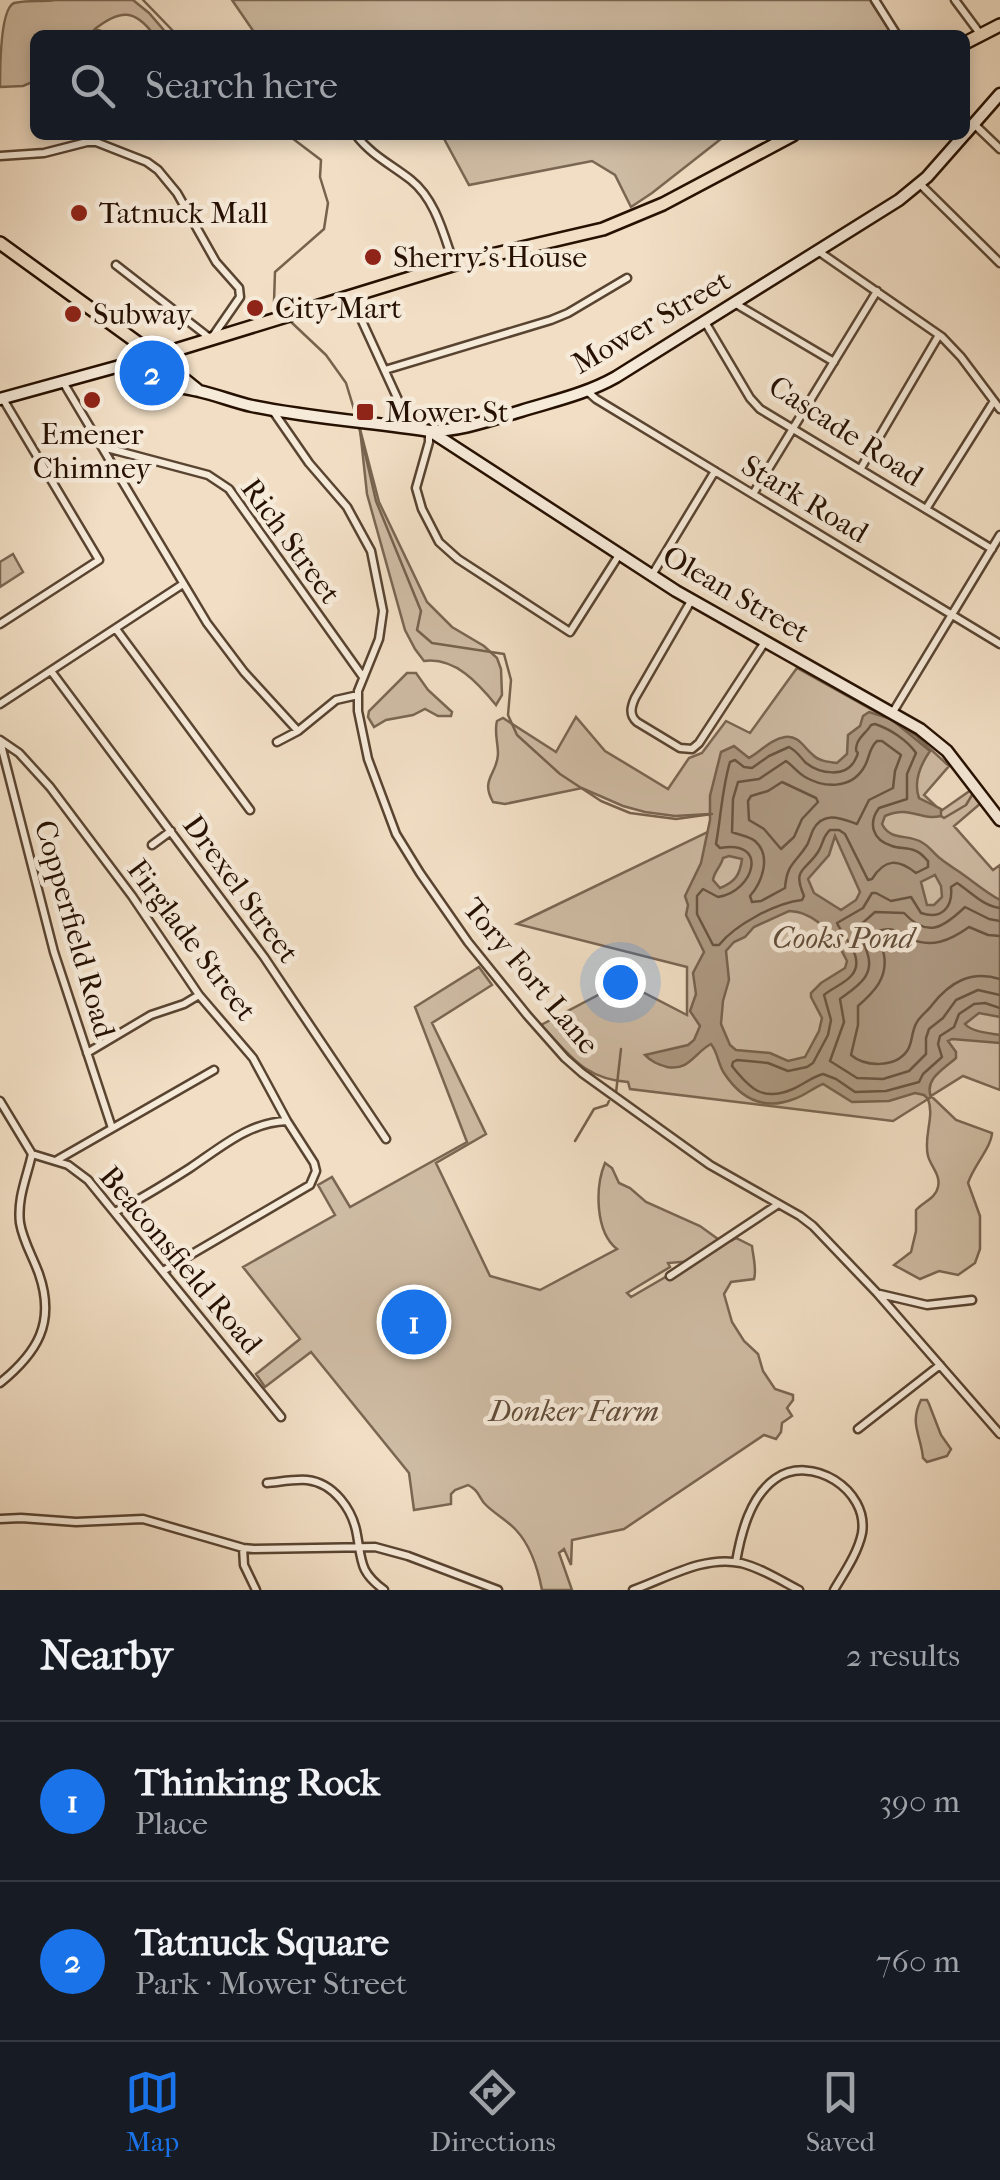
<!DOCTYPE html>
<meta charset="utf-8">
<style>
body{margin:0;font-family:"IM FELL French Canon",serif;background:#242831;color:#f1f3f6}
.you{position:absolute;left:620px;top:982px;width:35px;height:35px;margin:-25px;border:8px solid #fff;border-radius:50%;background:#1a73e8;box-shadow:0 0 0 15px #1a73e833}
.badge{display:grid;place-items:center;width:65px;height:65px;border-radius:50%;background:#1a73e8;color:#fff;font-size:32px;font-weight:700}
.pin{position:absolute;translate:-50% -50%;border:5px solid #fff;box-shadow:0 2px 10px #0006}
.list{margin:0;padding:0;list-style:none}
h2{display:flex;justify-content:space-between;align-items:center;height:130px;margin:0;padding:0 40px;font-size:42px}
h2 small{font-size:32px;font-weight:400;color:#9ea1a6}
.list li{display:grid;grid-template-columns:65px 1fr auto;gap:30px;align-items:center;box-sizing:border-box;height:160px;padding:0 40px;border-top:2px solid #363941}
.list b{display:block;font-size:38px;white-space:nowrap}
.list p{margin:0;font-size:32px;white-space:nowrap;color:#9ea1a6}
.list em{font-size:32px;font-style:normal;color:#9ea1a6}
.icon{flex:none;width:55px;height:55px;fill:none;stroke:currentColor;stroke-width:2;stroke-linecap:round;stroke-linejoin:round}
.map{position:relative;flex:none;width:1000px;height:1590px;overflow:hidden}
.search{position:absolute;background:#171b24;box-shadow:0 5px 15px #0003;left:30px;right:30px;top:30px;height:110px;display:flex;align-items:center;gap:25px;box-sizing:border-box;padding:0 35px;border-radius:15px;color:#9ea1a6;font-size:38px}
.sheet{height:450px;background:#171b24}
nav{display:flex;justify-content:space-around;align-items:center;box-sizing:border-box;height:140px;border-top:2px solid #363941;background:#171b24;font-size:28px;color:#9ea1a6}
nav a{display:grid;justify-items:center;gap:5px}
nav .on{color:#1a73e8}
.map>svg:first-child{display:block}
</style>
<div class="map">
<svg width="1000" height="1590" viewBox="0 0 1000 1590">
<rect width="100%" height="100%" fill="#f1dec4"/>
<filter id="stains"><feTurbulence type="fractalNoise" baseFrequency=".002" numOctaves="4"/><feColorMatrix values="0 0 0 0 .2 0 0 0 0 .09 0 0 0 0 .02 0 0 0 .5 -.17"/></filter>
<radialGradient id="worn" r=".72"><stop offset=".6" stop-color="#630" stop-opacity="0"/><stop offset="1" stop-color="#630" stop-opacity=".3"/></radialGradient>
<path fill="#cebba3" stroke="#7a6652" stroke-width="2.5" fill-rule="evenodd" d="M55 0H133L149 13 168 35H154C135 9 120 9 95 29L113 35H35V81L23 86 0 87C0 69 0 9 14 3 27 0 42 2 55 0Z
M232 0H870L893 35H256Z
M442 135H726L652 193 631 207 615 175 592 161 469 185Z
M360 429 379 502 427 602 452 627 484 646 497 658 501 669 502 695 496 705C478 683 455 657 424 661L415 649 405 630 367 494Z
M13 554 23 572 0 587V562Z
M797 668 901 726 916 736 949 766 924 795 941 811 971 790 981 803 954 826 993 870 1000 865V1090L963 1076 931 1096 956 1120 992 1133C991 1148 974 1165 968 1183L980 1216V1249L975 1263 958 1275 939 1271 920 1279 894 1265 911 1252 916 1231V1210C923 1202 936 1198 938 1187 941 1175 931 1167 928 1156 923 1136 935 1117 928 1099L893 1121 630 1089 628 1082C584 1079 570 1055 541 1025L623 982 687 1015V967L517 924 710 831 712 820 709 814 675 816 645 812 623 806 582 788 505 804 493 802C480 779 497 775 498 754 498 742 494 732 497 721L503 718 556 752 576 717 605 751 668 789 689 758 702 753 726 721 750 733Z
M407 673H416L428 690 452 712 451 716H438L425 709 413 715 386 720 374 727 368 717 369 711Z
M479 967 492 985 432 1023 486 1134 436 1163 490 1276 540 1290 617 1249C595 1232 595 1187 605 1163L612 1168 619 1183 630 1188 646 1202 700 1226 718 1239 731 1241 736 1238 752 1246C753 1256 757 1270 754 1279L731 1282 724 1294 732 1322 744 1341 758 1354 763 1371 775 1389 793 1395V1400L787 1408 792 1416 782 1423 781 1432 776 1439 764 1435 624 1529 572 1540 571 1565 564 1549 559 1553 572 1590H542C538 1569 531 1546 516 1530 507 1520 493 1513 484 1503 478 1495 478 1490 468 1485L455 1490 451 1494V1504L414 1510 409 1473 311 1352 265 1387 256 1374 300 1339 243 1267 335 1215 318 1185 332 1177 350 1207 467 1142 415 1007ZM693 1261 631 1297 627 1293 670 1267 668 1263Z
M921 1400H927L929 1404 941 1435 951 1449 947 1456 927 1462 923 1458C921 1435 909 1424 921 1400Z"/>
<path fill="#ac9881" stroke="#76624d" stroke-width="2.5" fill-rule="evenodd" d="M869 712 891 719 930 751C921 764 913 781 919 798L941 809V816C920 821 910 805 885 816L882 824C891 842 908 833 923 843 930 847 934 854 941 859 947 864 954 868 961 873 974 882 985 892 1000 900V1017L979 1013 965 1024C972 1032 989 1033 1000 1035V1043L952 1039 948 1041 956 1052V1058C944 1069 924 1079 931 1097L928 1099 924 1095 915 1093 889 1101 852 1102 823 1084C813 1088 804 1096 794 1099 763 1111 741 1099 724 1073 718 1064 718 1053 711 1044 695 1052 690 1071 667 1067 657 1064 652 1062 645 1055L688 1045 694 1040 700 1026 690 1011 696 994 693 973 704 952 686 915 688 905 685 896 701 863 710 820V796L721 752 734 746 749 758C760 752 771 739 785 737 799 735 804 748 813 755 819 761 828 762 837 763L847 754 848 735 860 726 863 716ZM835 836 860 892 856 900 841 910 814 893 808 879 829 855ZM729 856 742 859C740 875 735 882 720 888L713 880C714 871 721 867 723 858ZM935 875 941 886 942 897 934 905H927L921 882ZM789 911C817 912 836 938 847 961L845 968 821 983 811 993V997L822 1018 819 1031 805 1057 788 1061 770 1053 736 1050 730 1045 721 1024 723 1001 729 980 726 951 734 942 745 937 754 927Z"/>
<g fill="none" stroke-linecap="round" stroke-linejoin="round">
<path stroke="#695440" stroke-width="2.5" d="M875 724C890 729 907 740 916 753L907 774V799L879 808C868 823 872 840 892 846 900 849 908 847 916 851 921 853 924 857 928 861V867L916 873C898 859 885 858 872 879L868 880 845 834 839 830H830C822 837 824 843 818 852 805 872 792 868 804 896L802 900C776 903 736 924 719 945H713L697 914V896L703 889 718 897C755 891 769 839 720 848L716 844C721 816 722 789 730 762L735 760 744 767 752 768 769 756 789 747C797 751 800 757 806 763 820 774 846 778 855 760 862 746 853 758 857 744 859 737 867 732 871 725Z
M877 741H882L901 755 895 771 893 788 869 800 857 824C842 819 824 810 813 830 812 832 808 844 807 845 795 864 787 863 785 888L761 901 752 902 750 896C762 882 772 856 755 841 749 836 739 835 732 832L733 799 738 782 759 779 786 761C793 766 798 773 805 777 824 788 850 789 863 769 870 759 868 749 877 741Z
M782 782 816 798 818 802 802 819 794 837 781 849 764 829 749 820 748 801 751 796 768 791Z
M1000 908C983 906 971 892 957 883L951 887C953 907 942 920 921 913L911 897 891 901 876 893H872L863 908 837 923C843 937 867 959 851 976 844 984 832 988 824 995L831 1020 828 1035 813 1063 807 1067 788 1071 768 1063 737 1060 733 1062 732 1066C750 1089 763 1102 793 1089 804 1084 812 1077 823 1074L836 1079 855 1092 886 1091 919 1082 923 1074 942 1057 938 1044 940 1036 954 1027 959 1014 974 1004 985 1003 1000 1008
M1000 921 989 919 965 907C944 927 928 939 904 913L875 912 857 928C860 936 865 944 867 952 876 976 856 987 840 999L844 1022 830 1061 857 1078 883 1079 909 1071 926 1054V1038L929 1029 943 1018 956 1000 978 990 1000 995
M1000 936 988 935 969 927C951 940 930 950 908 937 896 930 891 927 878 931 877 940 882 945 884 955 888 978 874 992 858 1006V1025L851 1055C865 1067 895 1068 907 1051 913 1043 911 1031 917 1022 921 1015 928 1011 932 1005 950 982 971 970 1000 979"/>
<path stroke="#76624d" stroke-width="2.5" d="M143 0 177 35
M281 311 274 302 275 272 324 229 328 203 320 177 321 160 288 135
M290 321 326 355 346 383 357 419
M359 427 376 501 421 611 417 630 432 643 504 654 511 680 508 715 517 735 560 774 601 801 630 813 676 819 712 814
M941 816 944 818 966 805 972 795
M616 1093 621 1049
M575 1141 594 1109 607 1105 609 1101"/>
<defs>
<path id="street" d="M875 0 897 35
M955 0 981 35
M974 124 1000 149
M356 135C371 155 392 165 411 180 436 200 444 236 454 264
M0 156 44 153 87 142H96L147 162 158 170 177 193 216 262 239 288 240 297 211 339 116 265
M920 184 1000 263
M818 251 942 337 961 357 1000 409
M351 297 411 428
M736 304 834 362
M705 322 750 398 760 409 992 549
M385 370 551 320 568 313 627 278
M63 382 207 623 244 672 298 731
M587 391 596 399 1000 644
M273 411 309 463 347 507 371 551 383 611 379 639 358 691V711L368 759 396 834 420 873 468 942 527 1015 565 1058 582 1073 710 1165 800 1216 813 1226 877 1293 1000 1434
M429 432V442L416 488 422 509 439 542 458 559 570 632 619 555
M103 447 208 475 229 489 363 677
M861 468 939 335
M753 494 877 291
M926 509 994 401
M652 575 715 471
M691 601 635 698C631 707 629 715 637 722L680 748 692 749 699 743 765 642
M0 624 99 560 3 399
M116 629 250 810
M51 671 264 957 386 1139
M0 704 183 584
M893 712 1000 535
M0 740 19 753 50 787 132 896 199 995 253 1058 287 1121 314 1163 316 1171 310 1185 163 1271
M0 741 54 952 112 1128
M277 742 298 731 336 700 358 695
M152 845 171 831
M87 1053 151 1015 184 1004 199 995
M0 1101 32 1154 68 1165 88 1180 281 1417
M57 1160 214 1070
M115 1212C141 1199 165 1184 190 1168 220 1148 249 1122 287 1121
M670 1276 777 1205
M880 1294 927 1305 972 1300
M0 1383C37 1353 56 1323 39 1274 33 1257 23 1241 20 1223 17 1198 27 1177 32 1154
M858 1429 940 1365
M267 1483C279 1482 294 1479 307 1480 334 1483 353 1510 357 1535 362 1563 360 1572 384 1590
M0 1519 21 1518 76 1522 143 1519 243 1548 254 1549 375 1547 408 1556 498 1590
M243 1548 244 1565 256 1590
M736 1562C741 1533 750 1497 775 1479 811 1453 869 1490 862 1533 858 1553 844 1573 834 1590
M633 1590C667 1578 704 1555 741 1563 761 1568 780 1580 799 1590"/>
<path id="secondary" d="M965 134 1000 94
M118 367C142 385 171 384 199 391 217 395 234 402 252 406 310 418 371 422 430 431 461 431 490 420 521 411 553 401 586 394 616 377L899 200 927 177 964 135
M0 399 156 356 198 390
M430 431 676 591 920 729 947 751 1000 820"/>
<path id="primary" d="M965 43 1000 25
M0 243 156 356 462 262 603 229 663 204 793 135"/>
</defs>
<use href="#street" stroke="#594431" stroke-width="11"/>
<use href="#secondary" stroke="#261000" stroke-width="15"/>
<use href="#primary" stroke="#261000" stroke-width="16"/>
<use href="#street" stroke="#f6ead9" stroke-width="6"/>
<use href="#secondary" stroke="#f6ead9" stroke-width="10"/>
<use href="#primary" stroke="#f1dec4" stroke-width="11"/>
</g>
<g fill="#8f2418" stroke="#f6ead9" stroke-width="4">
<circle cx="79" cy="213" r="10"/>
<circle cx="373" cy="257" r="10"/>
<circle cx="255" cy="308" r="10"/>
<circle cx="73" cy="314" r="10"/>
<circle cx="92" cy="400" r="10"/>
<rect x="355" y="402" width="20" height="20" rx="5"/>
</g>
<g text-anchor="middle" stroke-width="9" stroke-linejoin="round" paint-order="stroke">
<g font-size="30" fill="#261000" stroke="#f6ead9" text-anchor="start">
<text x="99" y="223">Tatnuck Mall</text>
<text x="393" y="267">Sherry's House</text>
<text x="275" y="318">City Mart</text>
<text x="93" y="324">Subway</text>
<text x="385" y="422">Mower St</text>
<text x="92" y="444" text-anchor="middle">Emener<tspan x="92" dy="34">Chimney</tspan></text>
</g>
<g font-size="30" fill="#261000" stroke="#f6ead9">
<text transform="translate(651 322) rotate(-30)" y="10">Mower Street</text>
<text transform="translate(846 431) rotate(33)" y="10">Cascade Road</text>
<text transform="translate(805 499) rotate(31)" y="10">Stark Road</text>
<text transform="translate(291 541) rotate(54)" y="10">Rich Street</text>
<text transform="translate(736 594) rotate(30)" y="10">Olean Street</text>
<text transform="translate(241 889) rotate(54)" y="10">Drexel Street</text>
<text transform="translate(75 929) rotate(74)" y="10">Copperfield Road</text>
<text transform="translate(192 940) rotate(53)" y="10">Firglade Street</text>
<text transform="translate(531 976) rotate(50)" y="10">Tory Fort Lane</text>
<text transform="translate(181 1260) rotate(50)" y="10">Beaconsfield Road</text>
</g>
<g font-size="30" font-style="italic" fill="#614c39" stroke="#f6ead9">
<text x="843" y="948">Cooks Pond</text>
<text x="574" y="1421">Donker Farm</text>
</g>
</g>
<rect width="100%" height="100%" filter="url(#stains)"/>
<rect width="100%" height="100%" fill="url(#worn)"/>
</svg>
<div class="you"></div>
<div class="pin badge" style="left:414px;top:1322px">1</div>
<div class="pin badge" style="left:152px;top:373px">2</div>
<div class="search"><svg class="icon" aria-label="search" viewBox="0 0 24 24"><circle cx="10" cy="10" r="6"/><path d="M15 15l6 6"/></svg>Search here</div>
</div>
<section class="sheet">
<h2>Nearby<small>2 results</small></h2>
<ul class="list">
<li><span class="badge">1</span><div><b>Thinking Rock</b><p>Place</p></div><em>390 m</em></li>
<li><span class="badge">2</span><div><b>Tatnuck Square</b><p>Park · Mower Street</p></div><em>760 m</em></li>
</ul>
</section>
<nav>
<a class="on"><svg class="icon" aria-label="map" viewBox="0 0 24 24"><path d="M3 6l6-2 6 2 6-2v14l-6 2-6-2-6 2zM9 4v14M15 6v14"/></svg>Map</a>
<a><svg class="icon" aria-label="directions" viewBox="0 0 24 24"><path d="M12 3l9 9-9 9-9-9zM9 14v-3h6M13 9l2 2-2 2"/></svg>Directions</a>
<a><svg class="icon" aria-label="saved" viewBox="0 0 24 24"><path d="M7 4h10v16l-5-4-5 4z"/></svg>Saved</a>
</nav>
